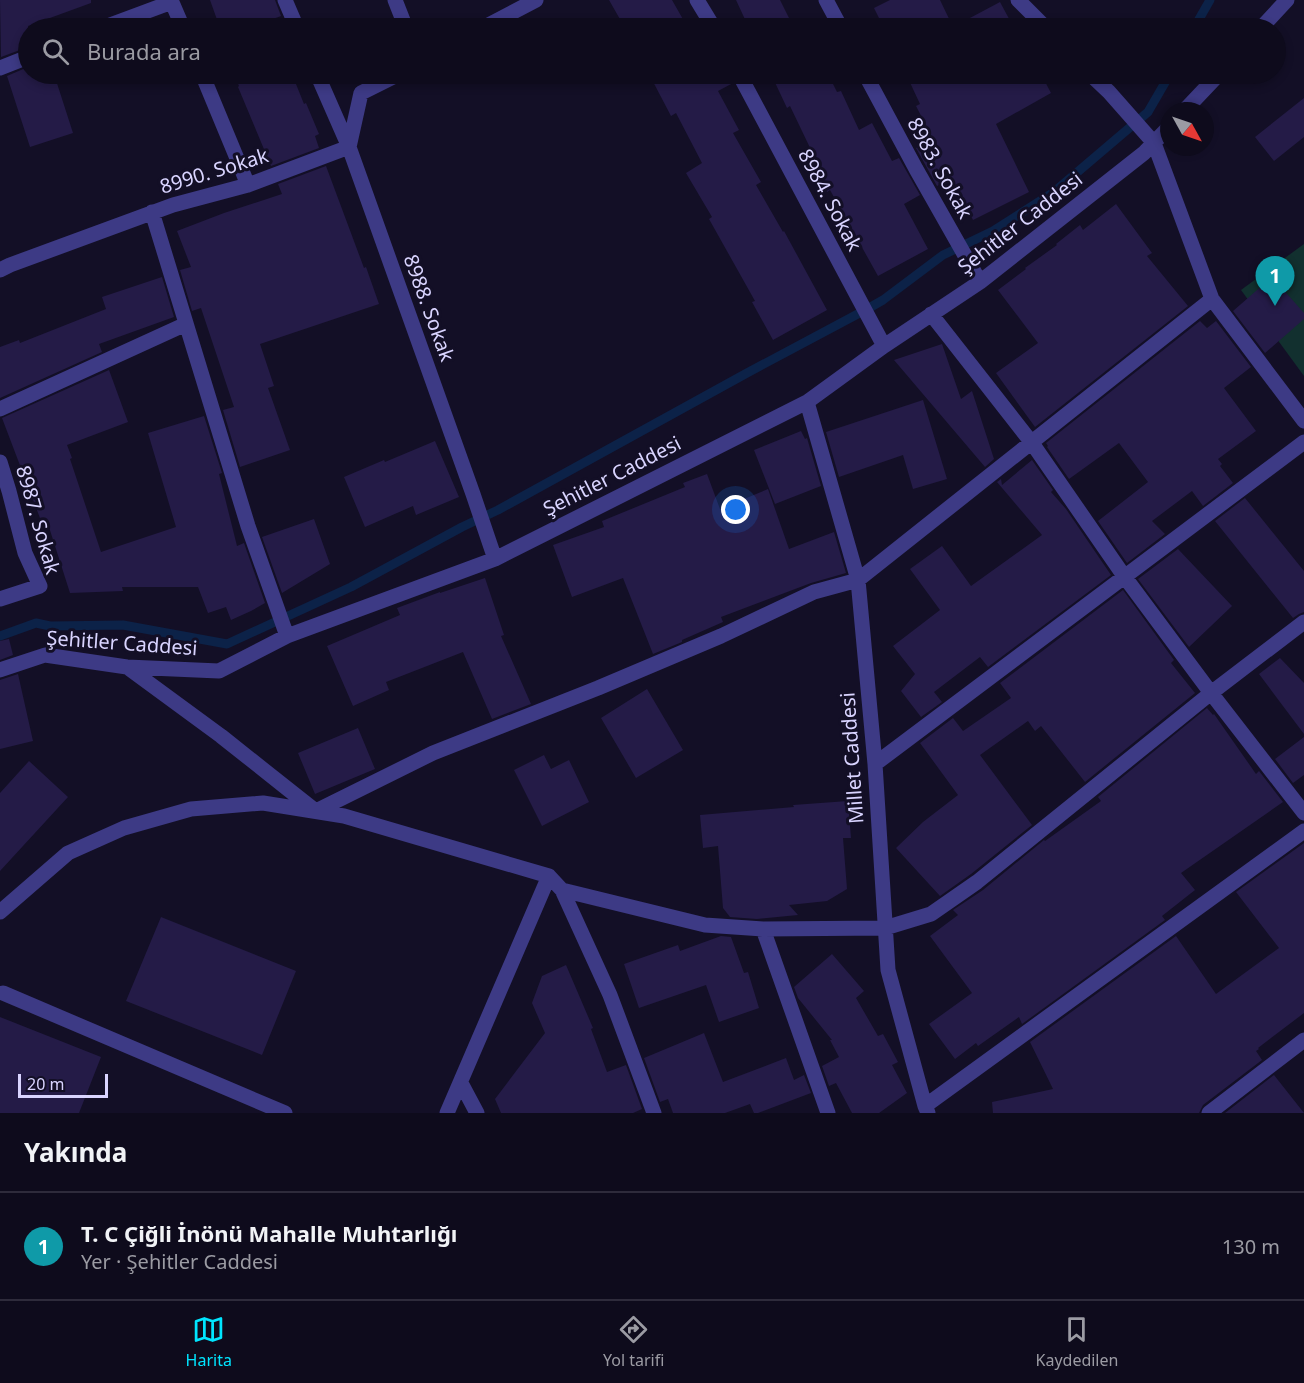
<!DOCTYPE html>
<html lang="tr">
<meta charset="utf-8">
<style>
body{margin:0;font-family:"Noto Sans",sans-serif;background:#1c1929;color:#f1f3f6}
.compass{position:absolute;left:1160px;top:102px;width:54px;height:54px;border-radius:50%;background:#0e0b1c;box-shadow:0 3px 9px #0003;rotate:130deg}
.scale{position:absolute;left:18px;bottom:15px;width:90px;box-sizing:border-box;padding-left:6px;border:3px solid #d9d4ff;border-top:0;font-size:16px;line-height:21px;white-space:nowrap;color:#d9d4ff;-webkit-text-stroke:4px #130f26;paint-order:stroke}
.you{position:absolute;left:736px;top:510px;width:21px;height:21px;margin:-15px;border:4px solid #fff;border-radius:50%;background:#1a73e8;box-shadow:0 0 0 9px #1a73e833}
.badge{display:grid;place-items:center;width:39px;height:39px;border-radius:50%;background:#00e5ff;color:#fff;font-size:20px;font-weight:700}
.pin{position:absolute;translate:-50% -50px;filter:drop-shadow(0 2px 3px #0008)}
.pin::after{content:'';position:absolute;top:32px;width:21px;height:18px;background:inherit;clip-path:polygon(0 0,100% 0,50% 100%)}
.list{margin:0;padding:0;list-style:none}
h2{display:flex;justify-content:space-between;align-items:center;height:78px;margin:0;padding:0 24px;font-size:26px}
h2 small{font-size:20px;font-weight:400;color:#9b9ba3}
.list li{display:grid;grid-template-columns:39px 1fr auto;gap:18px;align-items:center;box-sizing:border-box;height:108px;padding:0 24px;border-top:2px solid #2e2b3b}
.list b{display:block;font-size:22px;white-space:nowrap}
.list p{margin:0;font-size:20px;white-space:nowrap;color:#9b9ba3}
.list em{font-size:20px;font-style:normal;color:#9b9ba3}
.icon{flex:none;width:33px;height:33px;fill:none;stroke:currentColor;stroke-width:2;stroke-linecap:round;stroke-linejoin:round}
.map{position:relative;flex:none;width:1304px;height:1113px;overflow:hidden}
.search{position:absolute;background:#0e0b1c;box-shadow:0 3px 9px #0003;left:18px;right:18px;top:18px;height:66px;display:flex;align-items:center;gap:15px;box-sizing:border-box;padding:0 21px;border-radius:33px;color:#9b9ba3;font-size:22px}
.sheet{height:186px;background:#0e0b1c}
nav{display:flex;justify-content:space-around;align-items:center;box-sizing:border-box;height:84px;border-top:2px solid #2e2b3b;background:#0e0b1c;font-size:16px;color:#9b9ba3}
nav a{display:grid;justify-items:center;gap:3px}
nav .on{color:#00e5ff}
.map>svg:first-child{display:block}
</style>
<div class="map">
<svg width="1304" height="1113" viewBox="0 0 1304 1113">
<rect width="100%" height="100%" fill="#130f26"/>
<path fill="#12302f" d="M1304 244V376L1241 290Z"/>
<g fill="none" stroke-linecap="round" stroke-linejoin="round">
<path stroke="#0c2248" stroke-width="9" d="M1194 28 1210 0
M0 636 36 623 50 626 123 625 227 644 351 587 462 527 498 510 747 373 869 308 883 300 943 255 993 231 1054 192 1148 112 1170 74"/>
</g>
<path fill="#241b47" d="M0 0H91V3L28 26V47L1 57Z
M210 0H275L281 16 273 19 277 28H220Z
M609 0H672L688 28H625Z
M736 0H780L794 28H749Z
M890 0H940L953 27 1000 2 1014 28H884L874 8Z
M28 67V74H54L73 133 30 147 7 76Z
M234 74H292L304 104 306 103 319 134 315 136 319 148 271 166 238 87 239 86Z
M649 74H729L733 83 718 91 739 130 733 133 761 182 756 185 783 232 784 231 827 310 773 340 752 302 755 301 709 219 712 217 686 173 702 163 676 113 671 116Z
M771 74H828L837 92 841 91 859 130 872 123 892 161 899 158 920 195 904 204 928 249 878 276 830 190 827 192 808 157 813 154 790 106 787 108Z
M906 74H1041L1051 93 996 124 1029 192 973 220 952 178 937 186 916 148 933 139 916 106 920 104Z
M1304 98V137L1274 161 1255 137Z
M326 166 364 268 366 267 379 304 260 344 274 386 268 388 290 450 240 467 223 410 234 407 201 308 192 311 180 270 191 267 177 231 224 213 282 194 278 184Z
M1116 204 1152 253 1147 256 1188 306 1035 427 996 373 1038 343 998 290 1026 269 1025 268 1057 245 1056 244 1080 225 1083 230Z
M162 277 174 317 99 344 102 352 0 398V347L19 340 20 343 106 309 102 297Z
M1272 277 1304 313V319L1265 353 1233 311Z
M1200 321 1207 328 1216 321 1251 367 1224 388 1256 431 1218 459 1222 464 1220 466 1233 483 1203 506 1192 491 1152 521 1165 534 1127 563 1098 521 1148 482 1119 443 1069 479 1047 447 1048 446 1046 443Z
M942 344 961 399 972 391 994 459 985 467 894 360Z
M109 370 128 422 67 445 72 458 70 459 101 552 176 527 148 433 204 416 222 473 219 474 237 546 244 543 265 603 251 611 231 620 226 607 208 613 198 587H122L123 591 70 593 48 524 43 526 2 418Z
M923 400 947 479 913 489 903 455 839 477 826 432Z
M801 431 805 439 807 438 821 486 775 504 754 450Z
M435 441 459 497 416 515 413 506 365 527 344 477 384 460 385 462Z
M1032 460 1053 490 1051 492 1066 509 1111 575 988 667 980 657 934 692 942 702 921 717 901 691 915 674 893 646 940 610 910 569 942 546 971 586 1042 535 997 482 1001 479 1002 485Z
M707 474 720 509 768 489 789 549 834 532 846 573 811 583 721 617 723 622 682 640V642L653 654 623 578 572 597 553 545 604 527 602 521 685 487 683 483Z
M1245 498 1304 571V612L1299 614 1293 618 1215 521Z
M314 519 330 564 282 593 262 537Z
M1178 549 1232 606 1189 647 1138 579Z
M485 578 504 635 501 636 531 704 492 719 463 652 386 682 389 690 353 706 327 646 400 615 397 608 440 592V593Z
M1123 590 1174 660 1171 663 1195 693 1085 782 1041 726 1035 731 1028 721 980 755 1032 825 971 874 940 896 896 848 923 822 958 795 920 743 953 718 963 731 1011 698 1000 683Z
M9 639 13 655 0 660V641Z
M1280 658 1304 683V734L1259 674Z
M18 674 33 741 0 749V680Z
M647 689 683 750 636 778 601 718Z
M1207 708 1213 715 1214 714 1256 774 1259 771 1283 802 1181 873 1195 890 1162 916 1165 920 1022 1024 1019 1017 978 1046 976 1043 955 1059 929 1024 972 993 930 936 958 915 953 910 983 890 1044 840 1045 841 1101 801 1098 797Z
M358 728 375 769 315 794 298 753Z
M1304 737V775L1293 783 1275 759Z
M544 755 551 769 569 760 589 802 542 826 514 770Z
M29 761 68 797 0 871V793Z
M848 801 851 838H843L847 889 827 901 789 905 798 915 757 919 730 917 723 908 718 846 703 848 700 815 794 807 793 805Z
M1304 843V1013L1258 1048 1259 1049 1256 1051 1262 1060 1203 1105 1199 1113H993L992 1102 1053 1089 1030 1042 1176 936 1216 994 1279 948 1236 892Z
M161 917 296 971 262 1055 126 1001Z
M721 936 731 937 744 973 748 972 759 1008 719 1022 706 985 639 1008 624 964 678 945 680 951Z
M832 954 864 991 856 998 878 1036 883 1034 898 1062 892 1065 907 1093 879 1113H852L836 1083 829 1086 822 1066 839 1057 830 1040H832L798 998 794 987Z
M566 965 593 1028 591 1029 607 1072 626 1065 642 1109 633 1113H501L495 1099 545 1033 532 1003 542 976Z
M0 1017 101 1057 79 1113H0Z
M704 1033 723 1082 786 1058 794 1080 804 1075 811 1093 758 1113H754L750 1104 725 1113H673L668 1099 660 1102 644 1058Z
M1274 1075 1304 1113H1225Z"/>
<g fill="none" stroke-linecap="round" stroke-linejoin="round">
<path stroke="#3d3a85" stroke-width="15" d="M171 0 183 28
M285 0 297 28
M395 0 406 28
M697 0 714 28
M826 0 841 28
M1018 0 1046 28
M102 28 172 2
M483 28 536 0
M1261 28 1287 0
M0 68 28 57
M202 74 248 185
M317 74 349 147 473 494 495 559
M739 74 884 346
M865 74 916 169 980 282
M1090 74 1109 92 1154 143 1212 299 1304 421
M1184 111 1219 74
M152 212 248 526 287 636
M0 270 10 265 173 205 248 185 349 147 361 93 399 74
M931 314 1032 443 1124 576 1211 693 1304 813
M807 402 858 580 875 764 888 970 925 1106 928 1113
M0 409 186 324
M0 462 9 491 25 553 40 586 0 599
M127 667 221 736 313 809
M0 670 45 655 127 667 219 671 287 636 495 559 807 402 884 346 980 282 1144 153 1169 127
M875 764 1304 442
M316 811 433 753 598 688 721 636 814 592 858 580 1212 299
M549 876 562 890 705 925 763 929 885 928 931 914 977 882 1211 693 1304 622
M562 890 610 995 654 1113
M0 912 68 853 124 828 191 809 263 803 344 816 549 876 447 1113
M763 929 828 1113
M3 993 285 1113
M461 1083 477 1113
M925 1106 1304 831
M1209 1113 1304 1040"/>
</g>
<g text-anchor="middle" stroke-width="6" stroke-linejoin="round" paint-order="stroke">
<g font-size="20" fill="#d9d4ff" stroke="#130f26">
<text transform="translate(940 168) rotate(61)" y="7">8983. Sokak</text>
<text transform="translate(214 171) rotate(-17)" y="7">8990. Sokak</text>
<text transform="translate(830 200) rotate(62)" y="7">8984. Sokak</text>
<text transform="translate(1020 223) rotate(-38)" y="7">Şehitler Caddesi</text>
<text transform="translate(429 308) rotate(70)" y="7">8988. Sokak</text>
<text transform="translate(612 476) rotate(-27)" y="7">Şehitler Caddesi</text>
<text transform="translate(38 520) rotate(74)" y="7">8987. Sokak</text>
<text transform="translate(122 643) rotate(4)" y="7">Şehitler Caddesi</text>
<text transform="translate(852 758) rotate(-94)" y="7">Millet Caddesi</text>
</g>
</g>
</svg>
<svg class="compass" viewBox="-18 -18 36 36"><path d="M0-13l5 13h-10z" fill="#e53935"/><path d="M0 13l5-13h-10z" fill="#9b9ba3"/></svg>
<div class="scale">20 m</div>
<div class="you"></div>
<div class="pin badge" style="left:1275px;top:306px;background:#0f9aa8">1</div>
<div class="search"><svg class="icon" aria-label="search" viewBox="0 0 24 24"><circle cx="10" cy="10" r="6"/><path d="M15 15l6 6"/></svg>Burada ara</div>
</div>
<section class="sheet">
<h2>Yakında<small></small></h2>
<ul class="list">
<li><span class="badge" style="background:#0f9aa8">1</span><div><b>T. C Çiğli İnönü Mahalle Muhtarlığı</b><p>Yer · Şehitler Caddesi</p></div><em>130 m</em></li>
</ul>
</section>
<nav>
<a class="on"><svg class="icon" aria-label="map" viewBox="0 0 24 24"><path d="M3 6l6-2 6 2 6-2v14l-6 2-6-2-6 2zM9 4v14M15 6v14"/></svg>Harita</a>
<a><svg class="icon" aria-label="directions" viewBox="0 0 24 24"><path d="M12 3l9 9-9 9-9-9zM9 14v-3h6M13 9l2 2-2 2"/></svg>Yol tarifi</a>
<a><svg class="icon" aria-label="saved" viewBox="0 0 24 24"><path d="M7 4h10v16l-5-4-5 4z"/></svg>Kaydedilen</a>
</nav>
